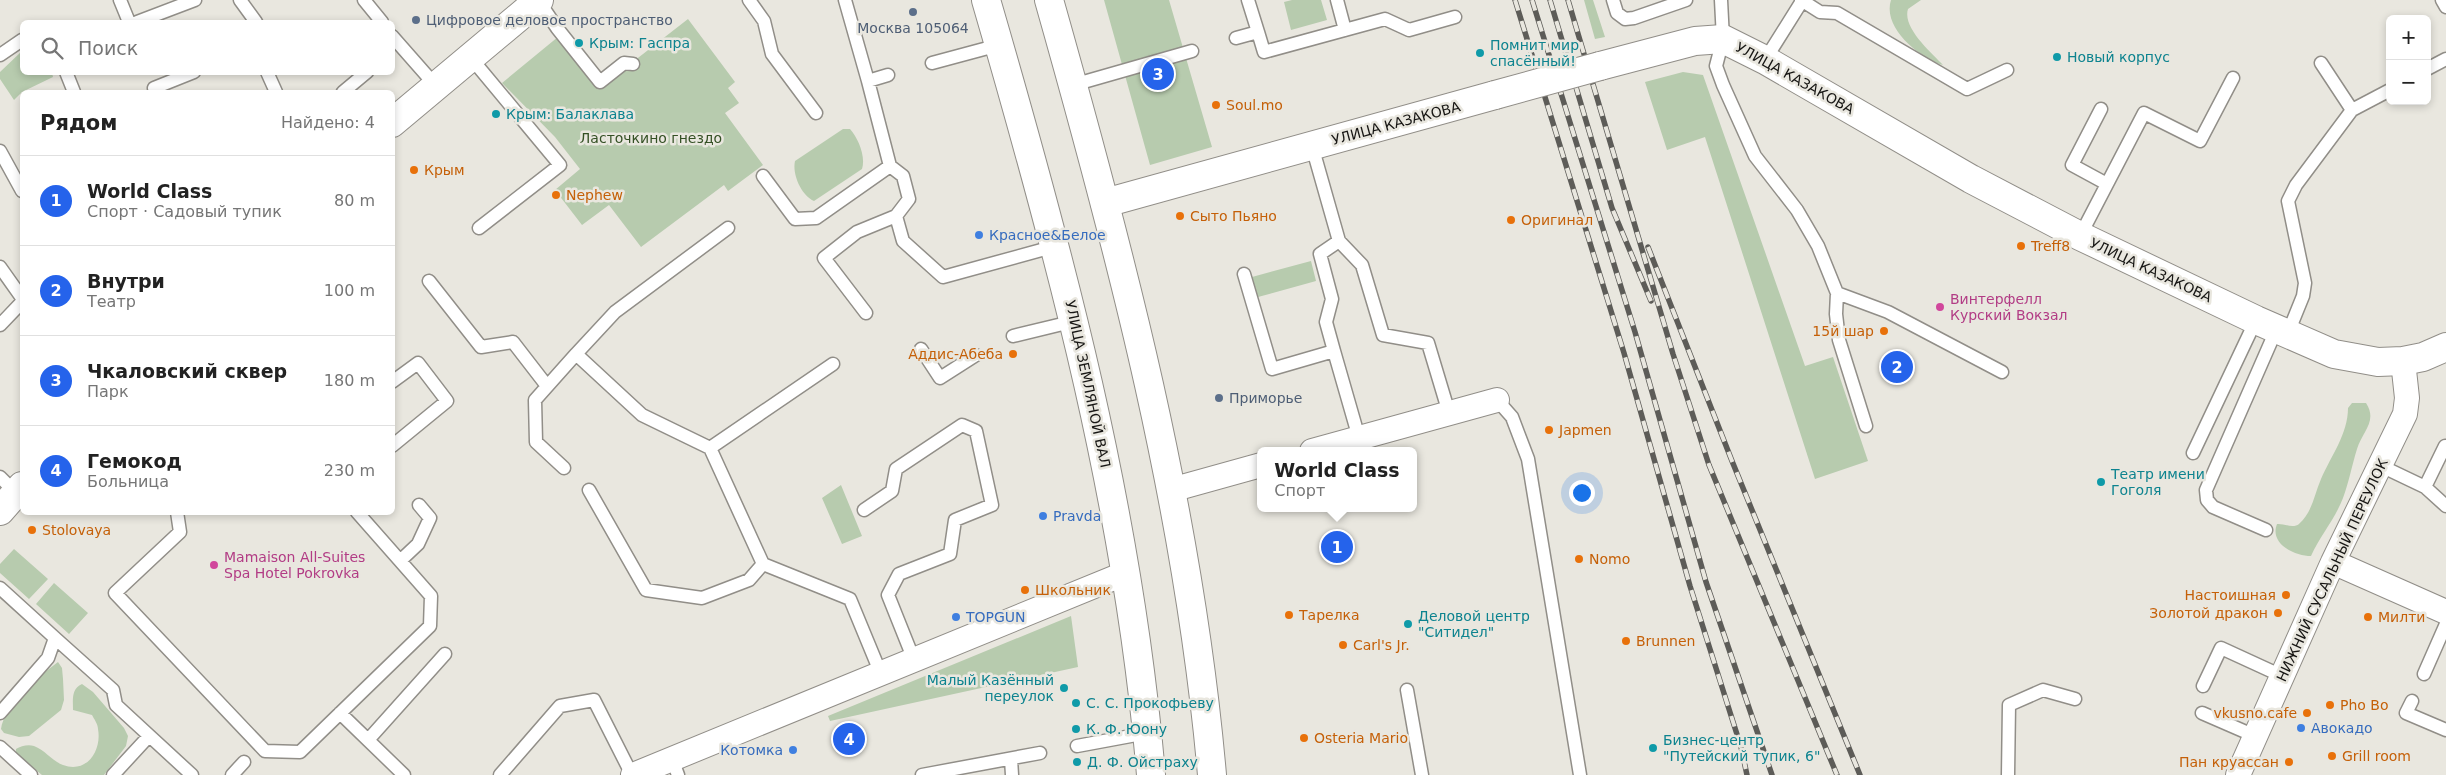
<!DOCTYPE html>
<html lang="ru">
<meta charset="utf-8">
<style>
body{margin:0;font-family:"DejaVu Sans",sans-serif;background:#f2f2f2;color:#222}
.controls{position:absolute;right:15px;top:15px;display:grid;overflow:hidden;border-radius:8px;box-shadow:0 2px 8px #0003}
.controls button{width:45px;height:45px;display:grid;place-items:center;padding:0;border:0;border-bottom:1px solid #e0e0e0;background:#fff;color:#222;font:25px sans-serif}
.you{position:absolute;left:1581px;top:492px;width:18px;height:18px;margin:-12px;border:4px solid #fff;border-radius:50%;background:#1a73e8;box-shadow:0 0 0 8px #1a73e833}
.badge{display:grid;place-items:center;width:32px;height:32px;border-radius:50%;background:#2563eb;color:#fff;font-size:16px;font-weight:700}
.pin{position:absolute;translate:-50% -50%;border:2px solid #fff;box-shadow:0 1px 5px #0006}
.popup{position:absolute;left:1257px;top:447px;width:160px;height:65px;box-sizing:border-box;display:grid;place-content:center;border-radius:8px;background:#fff;filter:drop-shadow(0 1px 4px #0005);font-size:16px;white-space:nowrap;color:#767676}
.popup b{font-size:19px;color:#222}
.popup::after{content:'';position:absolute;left:50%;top:100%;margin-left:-10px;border:10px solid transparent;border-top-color:#fff}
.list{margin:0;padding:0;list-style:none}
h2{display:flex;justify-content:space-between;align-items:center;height:65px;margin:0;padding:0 20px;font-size:21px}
h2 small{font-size:16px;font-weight:400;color:#767676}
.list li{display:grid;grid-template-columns:32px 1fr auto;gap:15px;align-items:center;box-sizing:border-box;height:90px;padding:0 20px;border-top:1px solid #e0e0e0}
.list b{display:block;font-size:19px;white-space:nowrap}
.list p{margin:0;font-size:16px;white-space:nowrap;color:#767676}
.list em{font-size:16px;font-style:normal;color:#767676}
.icon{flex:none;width:28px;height:28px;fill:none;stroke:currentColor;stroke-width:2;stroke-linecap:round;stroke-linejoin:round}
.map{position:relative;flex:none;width:2446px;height:775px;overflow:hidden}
.search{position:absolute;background:#fff;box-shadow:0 2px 8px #0003;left:20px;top:20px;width:375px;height:55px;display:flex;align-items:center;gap:12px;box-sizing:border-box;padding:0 18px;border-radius:8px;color:#767676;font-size:19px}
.panel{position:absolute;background:#fff;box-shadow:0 2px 8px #0003;left:20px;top:90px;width:375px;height:425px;border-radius:8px}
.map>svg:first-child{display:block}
</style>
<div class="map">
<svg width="2446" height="775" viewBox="0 0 2446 775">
<rect width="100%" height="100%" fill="#e9e7df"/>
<path fill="#b7cbae" d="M1104 0H1169L1212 147 1150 165Z
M1292 0H1321L1327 20 1291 30 1284 2Z
M1584 0H1593L1605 37 1595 39Z
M1891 0H1921L1908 9C1902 28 1932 53 1943 65 1920 58 1882 28 1891 0Z
M688 19 735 82 728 88 739 103 725 113 763 165 728 191 724 185 641 247 609 205 582 225 555 190 580 169 555 137 502 83 564 32 601 77 634 61Z
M22 51V72L52 73 53 77 22 92 14 100 0 79V72Z
M1683 72 1703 75 1805 366 1833 357 1868 461 1815 479 1705 137 1667 150 1645 82Z
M843 129H850C858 138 866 156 862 169L814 201C801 195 792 174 795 161Z
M1311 261 1316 281 1258 297 1252 277Z
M2352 403H2366C2378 421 2362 432 2357 449 2352 465 2349 482 2343 498 2335 519 2320 536 2311 556 2295 556 2269 544 2277 524 2283 523 2293 529 2299 524 2313 511 2314 495 2321 479 2331 456 2348 434 2348 408Z
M841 485 862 536 842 544 822 498Z
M14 549 48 579 29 599 0 573V564Z
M54 583 88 613 69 634 36 604Z
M1071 616 1078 667 830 721 828 716Z
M58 662 62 668 63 679 64 700 61 710 29 736 19 737 4 733 1 729C4 706 40 675 58 662Z
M82 684 93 692 124 728 128 736 126 746 104 775H42L16 754V749C21 746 28 744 34 746 45 750 52 761 63 765 87 774 102 750 98 729 98 724 94 719 92 715L73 710C73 700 71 689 82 684Z"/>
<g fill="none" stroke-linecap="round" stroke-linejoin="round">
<defs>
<path id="service" d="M120 0 129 22
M240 0 256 22
M364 0 382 22
M538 0 557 28 600 82 624 63 633 64
M749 0 764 21 772 54 816 113
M845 0 868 81 888 75
M1248 0 1258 32
M1337 0 1345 30
M1613 0 1617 13 1625 19 1634 18 1686 0
M1721 0 1723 39 1716 66 1723 85 1755 156 1797 210 1818 246 1837 293 1888 312 2002 372
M1801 0 1820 12 1837 13 1967 89 2007 70
M2442 0 2446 7
M137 22 195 0
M392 36 436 86
M1236 38 1258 32 1264 52 1385 19 1409 30 1455 17
M0 55 22 40
M471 58 560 165 479 228
M1765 60 1802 1
M932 63 999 45
M2321 63 2352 110
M2427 69 2446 59
M66 72 74 92
M267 72 276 92
M1073 85 1192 51
M154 88 194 72
M343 92 367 72
M2101 109 2072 165 2107 184
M1312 146 1339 241 1362 265 1383 335 1428 343 1449 413
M0 151 22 191
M890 166 903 176 909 199 896 216 903 241 943 277 1056 246
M763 176 795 219 816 218 890 166 868 81
M2080 236 2144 113 2200 141 2233 78
M0 267 22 298
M1244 274 1272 369 1334 351 1359 438
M429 281 481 347 513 342 547 386
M1837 293 1836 314 1839 340 1866 426
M866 313 824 258 857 232 896 216
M0 325 22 302
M2288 333 2303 296 2305 283 2288 201 2296 185 2352 110 2390 90
M1013 336 1075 321
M921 349 940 378 976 355
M1334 351 1326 322 1332 299 1320 254 1339 241
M833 364 710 448 763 564 850 599 881 674
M392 382 418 363 447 401 392 446
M1497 400 1512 417 1528 459 1580 775
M710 448 642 415 576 354 615 312 728 228
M2193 453 2256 320
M2381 466 2425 487 2446 506
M564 468 536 442 535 400 576 354
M0 477 16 493
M2425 487 2445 446
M589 490 646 590 702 598 749 580 763 564
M864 510 892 491 896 469 962 425 976 431 992 505 955 520 950 554 899 574 888 595 914 660
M177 512 180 532 115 593 265 751 300 752 430 626 431 596 357 512
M2266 530 2213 507 2207 500 2206 490 2277 328
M401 560 418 544 430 518 419 505
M0 588 55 638 48 658 0 713
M55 638 113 690 116 705 192 775
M2424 674 2446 624
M2203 686 2221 648 2282 676
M1407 690 1422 775
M2412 701 2406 713 2446 730
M340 713 404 775
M2202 713 2255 736
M368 740 445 654
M1077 746 1147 733
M0 747 31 775
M672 759 678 775
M1011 759 1012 775
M113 775 149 736
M232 775 244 762
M500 775 560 706 594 700 632 775
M922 775 1040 753
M2008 775 2009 705 2043 690 2075 699"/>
<path id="minor" d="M1312 451 1497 400
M1171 490 1261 465
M2333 562 2446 612
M633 775 1126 573
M2238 775 2333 562 2405 414 2407 398 2403 361"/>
<path id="tertiary" d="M1600 66 1695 41 1723 39 1765 60 1971 179 2080 236 2256 320 2334 354 2378 362 2403 361 2423 357 2446 347
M1105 203 1495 95"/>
<path id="secondary" d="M392 123 539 0
M0 511 22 486"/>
<path id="primary" d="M986 0C1060 254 1129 510 1151 775
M1049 0C1121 254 1189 512 1212 775"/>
</defs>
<use href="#service" stroke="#918e88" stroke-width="15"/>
<use href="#minor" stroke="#918e88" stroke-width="26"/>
<use href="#tertiary" stroke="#918e88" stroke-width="30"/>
<use href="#secondary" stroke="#918e88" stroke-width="30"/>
<use href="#primary" stroke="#918e88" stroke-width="30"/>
<use href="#service" stroke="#fff" stroke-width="12"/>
<use href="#minor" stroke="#fff" stroke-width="24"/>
<use href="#tertiary" stroke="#fff" stroke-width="28"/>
<use href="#secondary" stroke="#fff" stroke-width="28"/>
<use href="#primary" stroke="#fff" stroke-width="28"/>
<defs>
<path id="rail" d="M1515 0 1624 353 1690 586 1741 747 1747 775
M1532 0 1635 332 1706 582 1772 775
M1550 0 1612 208 1651 301
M1568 0 1673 354 1709 465 1837 775
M1648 247 1732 461 1860 775"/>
</defs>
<use href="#rail" stroke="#5d5c58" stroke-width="5.5"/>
<use href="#rail" stroke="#e9e7df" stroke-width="4" stroke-dasharray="11" stroke-linecap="butt"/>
<defs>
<path id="tertiary-bridge" d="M1495 95 1600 66"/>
</defs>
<use href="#tertiary-bridge" stroke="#918e88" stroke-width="30" stroke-linecap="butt"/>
<use href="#tertiary-bridge" stroke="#fff" stroke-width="28"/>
</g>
<g fill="#5c6f8a" stroke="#e9e7df" stroke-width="2">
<circle cx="913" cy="12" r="5"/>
<circle cx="416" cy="20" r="5"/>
<circle cx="1219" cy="398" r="5"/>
</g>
<g fill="#0f9aa8" stroke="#e9e7df" stroke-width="2">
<circle cx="579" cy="43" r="5"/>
<circle cx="1480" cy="53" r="5"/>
<circle cx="2057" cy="57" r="5"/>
<circle cx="496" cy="114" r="5"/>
<circle cx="2101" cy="482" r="5"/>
<circle cx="1408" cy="624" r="5"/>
<circle cx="1064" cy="688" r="5"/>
<circle cx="1076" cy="703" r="5"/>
<circle cx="1076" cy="729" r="5"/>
<circle cx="1653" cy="748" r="5"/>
<circle cx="1077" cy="762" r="5"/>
</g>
<g fill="#e8710a" stroke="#e9e7df" stroke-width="2">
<circle cx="1216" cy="105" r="5"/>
<circle cx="414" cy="170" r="5"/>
<circle cx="556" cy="195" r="5"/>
<circle cx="1180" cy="216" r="5"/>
<circle cx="1511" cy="220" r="5"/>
<circle cx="2021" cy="246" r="5"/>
<circle cx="1884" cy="331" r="5"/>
<circle cx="1013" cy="354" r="5"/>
<circle cx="1549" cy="430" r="5"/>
<circle cx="32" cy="530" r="5"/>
<circle cx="1579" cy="559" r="5"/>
<circle cx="1025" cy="590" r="5"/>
<circle cx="2286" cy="595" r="5"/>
<circle cx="2278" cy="613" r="5"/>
<circle cx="1289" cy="615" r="5"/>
<circle cx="2368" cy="617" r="5"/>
<circle cx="1626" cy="641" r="5"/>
<circle cx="1343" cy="645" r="5"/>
<circle cx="2330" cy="705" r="5"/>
<circle cx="2307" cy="713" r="5"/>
<circle cx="1304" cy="738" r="5"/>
<circle cx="2332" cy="756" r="5"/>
<circle cx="2289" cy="762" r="5"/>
</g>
<g fill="#3f7fe0" stroke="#e9e7df" stroke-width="2">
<circle cx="979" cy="235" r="5"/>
<circle cx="1043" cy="516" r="5"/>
<circle cx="956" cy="617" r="5"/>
<circle cx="2301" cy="728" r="5"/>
<circle cx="793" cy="750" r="5"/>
</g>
<g fill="#d1479c" stroke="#e9e7df" stroke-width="2">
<circle cx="1940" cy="307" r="5"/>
<circle cx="214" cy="565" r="5"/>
</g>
<g text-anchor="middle" stroke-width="5" stroke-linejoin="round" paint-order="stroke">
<g font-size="14" fill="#4e5e75" stroke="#e9e7df" text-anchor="start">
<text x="426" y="25">Цифровое деловое пространство</text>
<text x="913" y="33" text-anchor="middle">Москва 105064</text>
<text x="1229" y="403">Приморье</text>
</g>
<g font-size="14" fill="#0d838f" stroke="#e9e7df" text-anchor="start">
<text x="589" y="48">Крым: Гаспра</text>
<text x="1490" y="50">Помнит мир<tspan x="1490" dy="16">спасённый!</tspan></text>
<text x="2067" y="62">Новый корпус</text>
<text x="506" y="119">Крым: Балаклава</text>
<text x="2111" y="479">Театр имени<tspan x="2111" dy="16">Гоголя</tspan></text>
<text x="1418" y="621">Деловой центр<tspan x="1418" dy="16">"Ситидел"</tspan></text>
<text x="1054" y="685" text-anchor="end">Малый Казённый<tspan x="1054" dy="16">переулок</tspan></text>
<text x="1086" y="708">С. С. Прокофьеву</text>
<text x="1086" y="734">К. Ф. Юону</text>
<text x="1663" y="745">Бизнес-центр<tspan x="1663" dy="16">"Путейский тупик, 6"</tspan></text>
<text x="1087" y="767">Д. Ф. Ойстраху</text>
</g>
<g font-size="14" fill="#171614" stroke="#e9e7df">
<text transform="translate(1795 78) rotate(29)" y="5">УЛИЦА КАЗАКОВА</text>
<text transform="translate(1396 123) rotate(-15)" y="5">УЛИЦА КАЗАКОВА</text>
<text transform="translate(2151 270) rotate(25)" y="5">УЛИЦА КАЗАКОВА</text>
<text transform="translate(1088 384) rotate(78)" y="5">УЛИЦА ЗЕМЛЯНОЙ ВАЛ</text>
<text transform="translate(2332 570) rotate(-65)" y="5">НИЖНИЙ СУСАЛЬНЫЙ ПЕРЕУЛОК</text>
</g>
<g font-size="14" fill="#c56008" stroke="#e9e7df" text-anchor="start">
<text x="1226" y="110">Soul.mo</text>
<text x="424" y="175">Крым</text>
<text x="566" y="200">Nephew</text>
<text x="1190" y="221">Сыто Пьяно</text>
<text x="1521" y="225">Оригинал</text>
<text x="2031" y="251">Treff8</text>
<text x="1874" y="336" text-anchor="end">15й шар</text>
<text x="1003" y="359" text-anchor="end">Аддис-Абеба</text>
<text x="1559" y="435">Japmen</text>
<text x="42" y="535">Stolovaya</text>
<text x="1589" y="564">Nomo</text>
<text x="1035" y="595">Школьник</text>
<text x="2276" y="600" text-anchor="end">Настоишная</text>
<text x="2268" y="618" text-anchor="end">Золотой дракон</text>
<text x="1299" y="620">Тарелка</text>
<text x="2378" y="622">Милти</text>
<text x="1636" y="646">Brunnen</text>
<text x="1353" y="650">Carl's Jr.</text>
<text x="2340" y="710">Pho Bo</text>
<text x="2297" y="718" text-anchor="end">vkusno.cafe</text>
<text x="1314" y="743">Osteria Mario</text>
<text x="2342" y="761">Grill room</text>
<text x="2279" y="767" text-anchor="end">Пан круассан</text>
</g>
<g font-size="14" fill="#345024" stroke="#e9e7df">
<text x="651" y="143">Ласточкино гнездо</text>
</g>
<g font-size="14" fill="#366cbe" stroke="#e9e7df" text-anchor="start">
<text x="989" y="240">Красное&amp;Белое</text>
<text x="1053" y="521">Pravda</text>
<text x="966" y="622">TOPGUN</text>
<text x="2311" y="733">Авокадо</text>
<text x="783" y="755" text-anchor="end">Котомка</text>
</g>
<g font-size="14" fill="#b23c85" stroke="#e9e7df" text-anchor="start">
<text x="1950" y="304">Винтерфелл<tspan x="1950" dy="16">Курский Вокзал</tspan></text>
<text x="224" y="562">Mamaison All-Suites<tspan x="224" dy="16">Spa Hotel Pokrovka</tspan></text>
</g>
</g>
</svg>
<div class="controls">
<button>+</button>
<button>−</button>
</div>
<div class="you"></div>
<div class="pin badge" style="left:1337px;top:547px">1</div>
<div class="popup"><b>World Class</b>Спорт</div>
<div class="pin badge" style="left:1897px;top:367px">2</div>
<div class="pin badge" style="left:1158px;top:74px">3</div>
<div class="pin badge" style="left:849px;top:739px">4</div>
<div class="search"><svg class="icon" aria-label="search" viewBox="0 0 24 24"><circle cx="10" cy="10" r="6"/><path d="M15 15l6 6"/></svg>Поиск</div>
<section class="panel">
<h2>Рядом<small>Найдено: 4</small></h2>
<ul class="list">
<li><span class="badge">1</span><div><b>World Class</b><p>Спорт · Садовый тупик</p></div><em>80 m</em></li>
<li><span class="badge">2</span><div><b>Внутри</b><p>Театр</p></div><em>100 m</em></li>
<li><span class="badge">3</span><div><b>Чкаловский сквер</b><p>Парк</p></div><em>180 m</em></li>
<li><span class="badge">4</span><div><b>Гемокод</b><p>Больница</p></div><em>230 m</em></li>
</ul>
</section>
</div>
